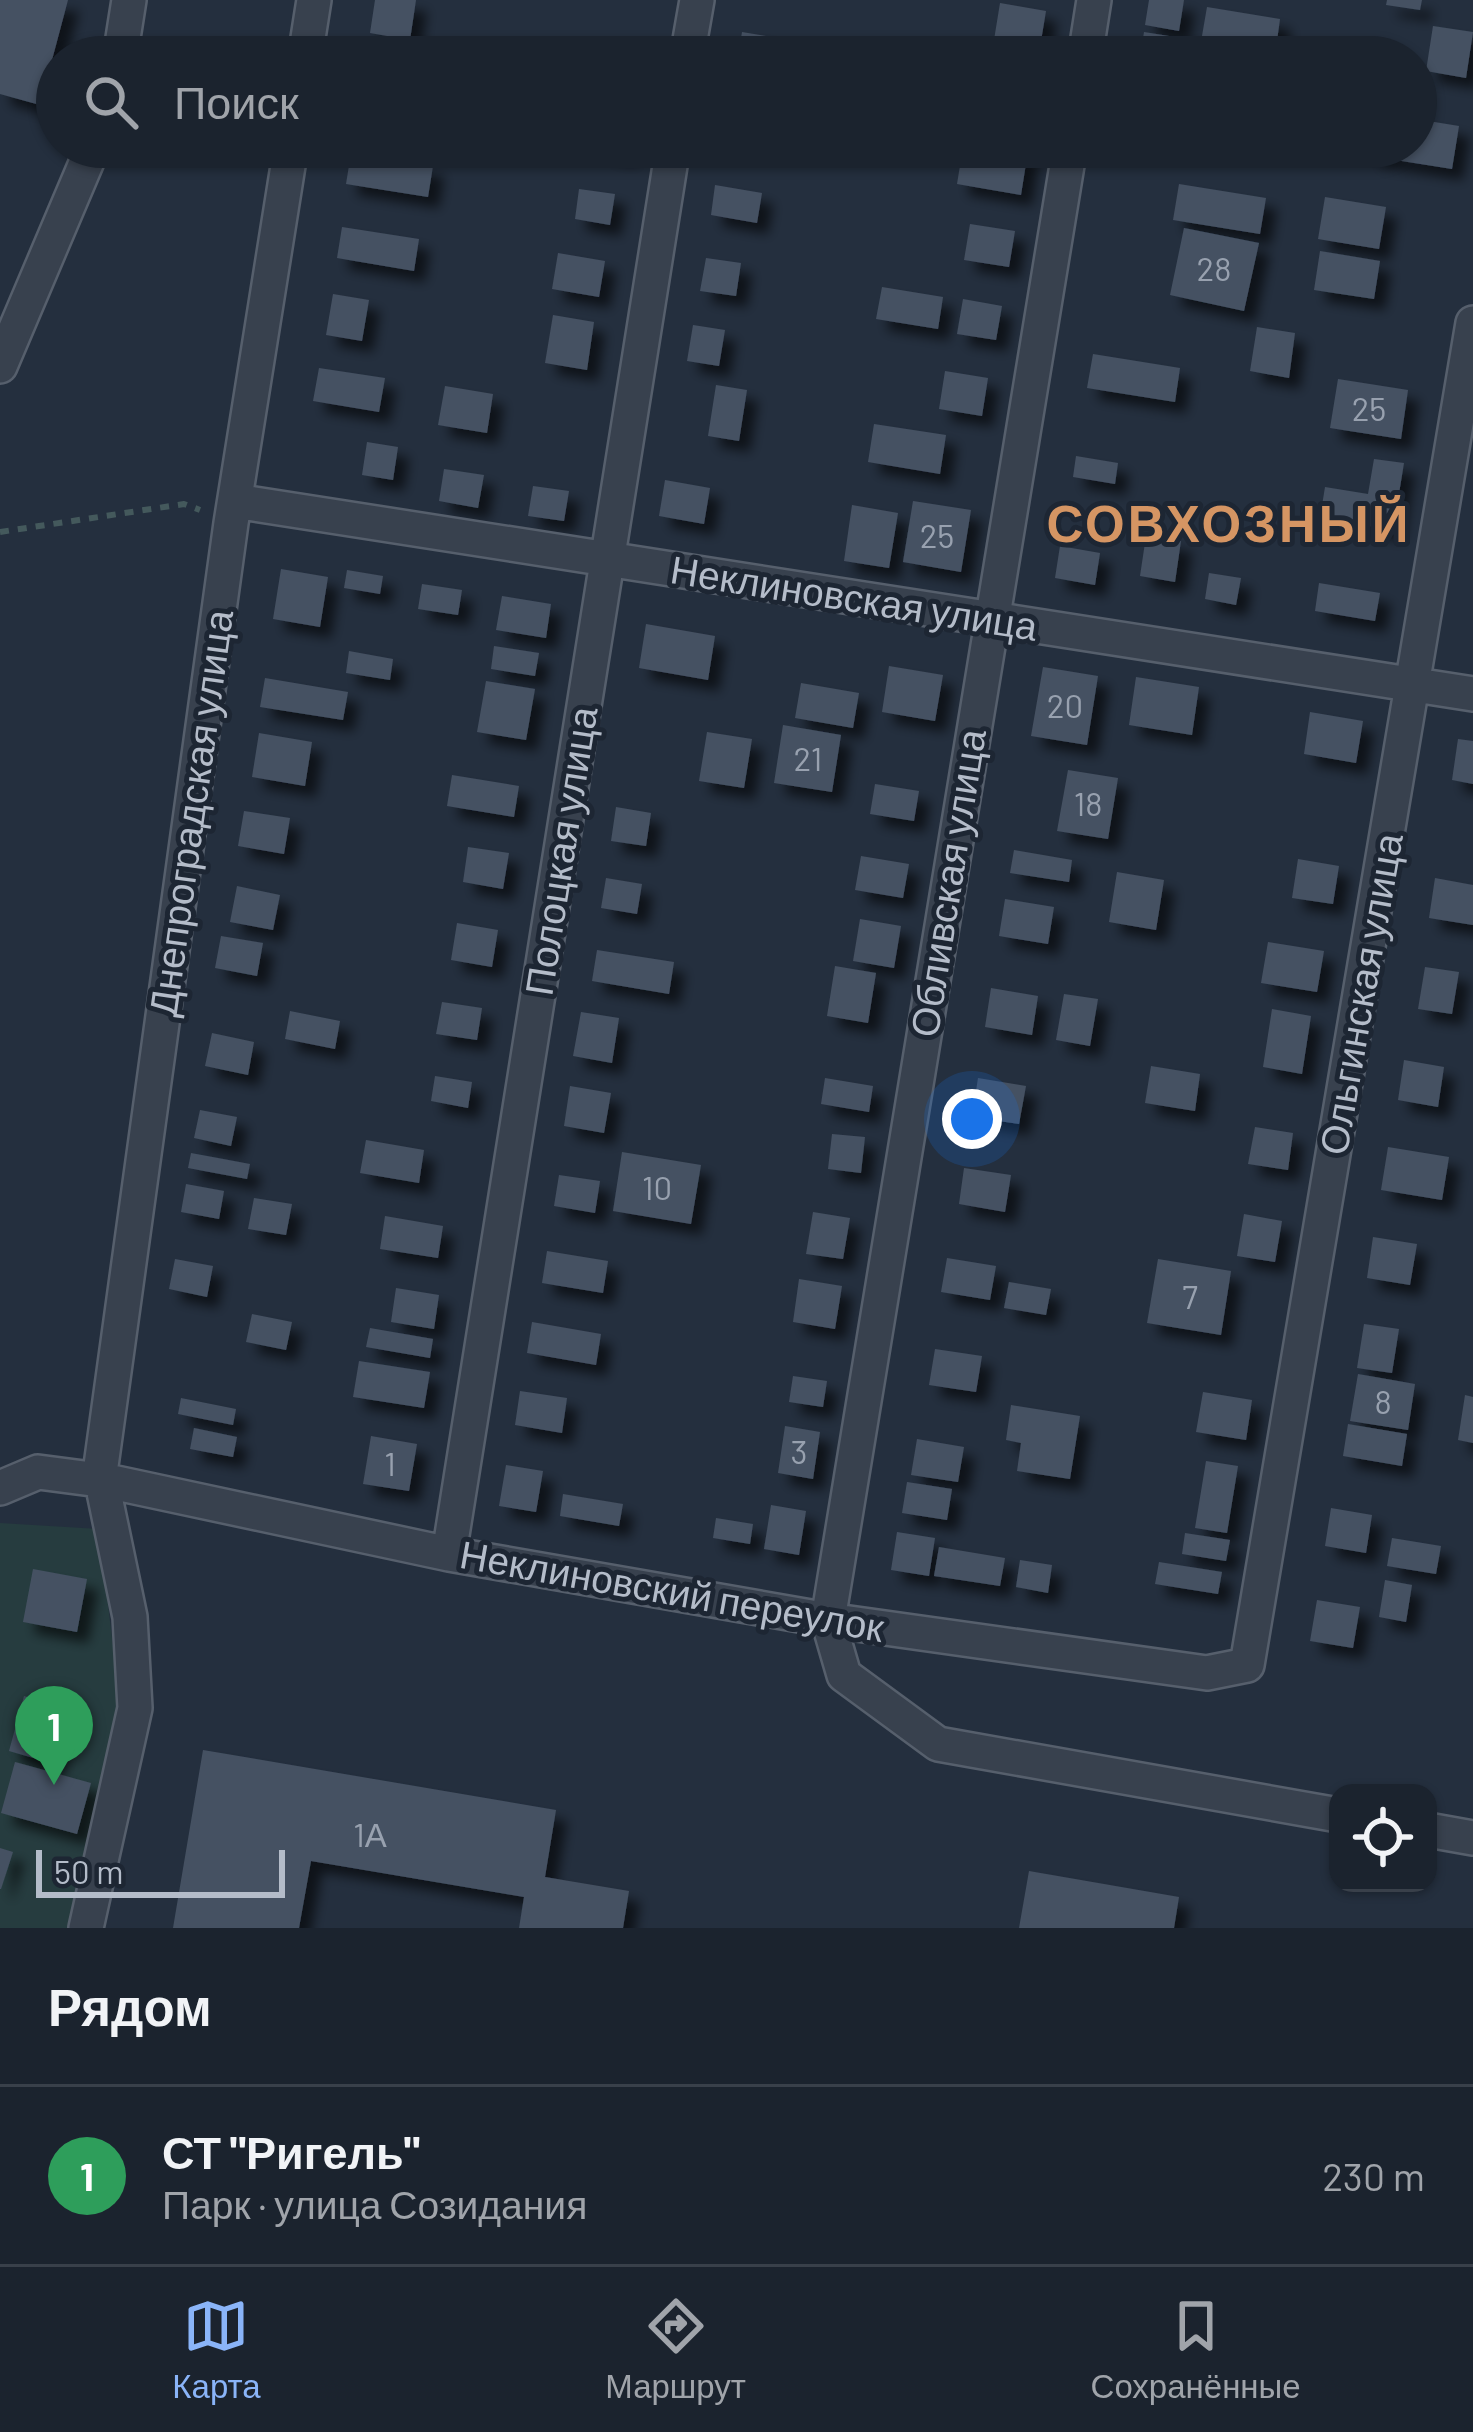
<!DOCTYPE html>
<html lang="ru">
<meta charset="utf-8">
<style>
body{margin:0;font-family:Barlow,sans-serif;background:#282f3a;color:#f1f3f6}
.controls{position:absolute;right:36px;bottom:36px;display:grid;overflow:hidden;border-radius:24px;box-shadow:0 3px 9px #0004}
.controls button{width:108px;height:108px;display:grid;place-items:center;padding:0;border:0;border-bottom:3px solid #39404a;background:#1b232e;color:#f1f3f6;font:60px sans-serif}
.scale{position:absolute;left:36px;bottom:30px;width:249px;box-sizing:border-box;padding-left:12px;border:6px solid #b4bcc9;border-top:0;font-size:33px;line-height:42px;white-space:nowrap;color:#b4bcc9;-webkit-text-stroke:9px #1d2633;paint-order:stroke}
.you{position:absolute;left:972px;top:1119px;width:42px;height:42px;margin:-30px;border:9px solid #fff;border-radius:50%;background:#1a73e8;box-shadow:0 0 0 18px #1a73e833}
.badge{display:grid;place-items:center;width:78px;height:78px;border-radius:50%;background:#8ab4f8;color:#fff;font-size:39px;font-weight:700}
.pin{position:absolute;translate:-50% -99px;filter:drop-shadow(0 3px 6px #0008)}
.pin::after{content:'';position:absolute;top:63px;width:42px;height:36px;background:inherit;clip-path:polygon(0 0,100% 0,50% 100%)}
.list{margin:0;padding:0;list-style:none}
h2{display:flex;justify-content:space-between;align-items:center;height:156px;margin:0;padding:0 48px;font-size:51px}
h2 small{font-size:39px;font-weight:400;color:#a0a4aa}
.list li{display:grid;grid-template-columns:78px 1fr auto;gap:36px;align-items:center;box-sizing:border-box;height:180px;padding:0 48px;border-top:3px solid #39404a}
.list b{display:block;font-size:45px;white-space:nowrap}
.list p{margin:0;font-size:39px;white-space:nowrap;color:#a0a4aa}
.list em{font-size:39px;font-style:normal;color:#a0a4aa}
.icon{flex:none;width:66px;height:66px;fill:none;stroke:currentColor;stroke-width:2;stroke-linecap:round;stroke-linejoin:round}
.map{position:relative;flex:none;width:1473px;height:1928px;overflow:hidden}
.search{position:absolute;background:#1b232e;box-shadow:0 3px 9px #0004;left:36px;right:36px;top:36px;height:132px;display:flex;align-items:center;gap:30px;box-sizing:border-box;padding:0 42px;border-radius:66px;color:#a0a4aa;font-size:45px}
.sheet{height:336px;background:#1b232e}
nav{display:flex;justify-content:space-around;align-items:center;box-sizing:border-box;height:168px;border-top:3px solid #39404a;background:#1b232e;font-size:33px;color:#a0a4aa}
nav a{display:grid;justify-items:center;gap:6px}
nav .on{color:#8ab4f8}
.map>svg:first-child{display:block}
</style>
<div class="map">
<svg width="1473" height="1928" viewBox="0 0 1473 1928">
<defs>
<filter id="shadow"><feDropShadow dx="11" dy="11" stdDeviation="6" flood-color="#0009"/></filter>
</defs>
<rect width="100%" height="100%" fill="#242f3e"/>
<path fill="#263c3f" d="M0 1523 99 1529 121 1713 79 1928H0Z"/>
<path fill="#455162" filter="url(#shadow)" d="M0 0H68L40 105 0 94Z
M375 0H416L410 40 370 33Z
M1149 0H1184L1179 31 1145 25Z
M1387 0H1422L1420 10 1386 5Z
M1000 3 1046 11 1040 47 994 40Z
M1207 7 1280 19 1276 48 1202 36Z
M1433 26 1473 32 1466 78 1426 71Z
M742 32 790 40 787 57H738Z
M1144 32 1206 42 1203 57H1140Z
M600 40 639 46 637 57H598Z
M1416 119 1459 126 1452 169 1370 156 1372 147H1416Z
M596 147H626L625 154Z
M963 147 1028 151 1021 195 957 184Z
M351 153 433 166 428 197 346 184Z
M1179 184 1266 198 1260 234 1173 220Z
M715 185 762 193 757 223 711 215Z
M579 189 615 194 610 225 575 219Z
M1325 197 1386 207 1379 249 1318 239Z
M970 224 1015 231 1009 267 964 260Z
M342 227 419 239 414 271 337 258Z
M1184 228 1259 243 1244 311 1170 295Z
M1320 251 1380 261 1374 299 1314 290Z
M558 253 605 261 599 297 552 289Z
M706 258 741 263 736 296 700 291Z
M882 287 943 297 938 329 876 319Z
M333 294 369 300 362 341 326 335Z
M963 299 1002 306 996 340 957 334Z
M553 315 594 322 587 370 545 363Z
M693 325 725 330 719 366 687 361Z
M1257 327 1295 333 1289 378 1250 371Z
M1093 354 1180 368 1175 402 1087 388Z
M319 368 385 378 379 412 313 401Z
M945 371 988 378 982 416 939 409Z
M1338 379 1408 390 1401 439 1330 428Z
M716 385 747 390 739 441 708 436Z
M445 386 493 394 487 433 438 425Z
M874 424 946 435 940 474 868 462Z
M367 442 398 447 393 480 362 475Z
M1076 456 1118 463 1115 484 1073 477Z
M1374 459 1404 463 1393 530 1320 518 1325 487 1368 494Z
M444 469 484 475 478 508 439 501Z
M665 480 710 488 704 524 659 516Z
M533 486 569 491 564 521 528 516Z
M913 501 971 510 961 572 903 562Z
M852 505 898 513 889 568 844 561Z
M1146 536 1181 541 1175 582 1140 576Z
M1060 546 1100 553 1095 585 1055 578Z
M281 569 328 577 320 627 273 619Z
M347 570 383 576 380 594 344 588Z
M1209 573 1241 578 1236 605 1205 599Z
M1319 583 1380 593 1375 621 1315 611Z
M422 584 462 590 458 615 418 609Z
M502 596 551 604 546 638 496 630Z
M646 624 715 636 708 680 639 668Z
M494 646 539 653 535 676 491 669Z
M349 651 393 659 390 680 346 673Z
M889 666 943 675 935 721 882 712Z
M1043 667 1098 676 1087 745 1031 736Z
M1136 677 1199 687 1192 735 1129 725Z
M265 678 348 692 343 720 260 707Z
M486 681 535 689 526 740 477 732Z
M801 683 859 693 853 728 795 718Z
M1310 712 1363 721 1356 763 1304 754Z
M783 725 841 735 832 792 774 783Z
M707 732 752 739 744 788 699 781Z
M259 733 312 742 305 786 252 777Z
M1458 739 1473 741V784L1452 780Z
M1068 770 1118 778 1108 839 1057 831Z
M452 775 519 786 514 817 447 806Z
M875 784 919 791 914 821 870 814Z
M616 807 651 813 646 846 611 841Z
M244 811 290 818 284 854 238 846Z
M468 847 509 853 503 889 463 882Z
M1014 850 1072 860 1069 882 1010 873Z
M861 856 909 864 903 898 855 890Z
M1298 859 1339 866 1333 904 1292 898Z
M1117 872 1164 880 1156 930 1109 922Z
M606 878 642 884 637 914 601 908Z
M1435 878 1473 885V925L1429 918Z
M237 886 280 895 273 930 230 922Z
M1005 899 1054 907 1048 944 999 936Z
M860 919 901 926 894 968 853 961Z
M457 923 498 930 492 967 451 960Z
M221 936 263 943 257 976 215 968Z
M1268 942 1324 951 1317 992 1261 983Z
M597 950 674 962 669 994 592 981Z
M835 966 876 973 868 1023 827 1016Z
M1425 967 1459 972 1452 1014 1418 1009Z
M991 988 1038 996 1032 1035 985 1027Z
M1064 994 1098 999 1090 1046 1056 1040Z
M442 1002 482 1008 477 1040 436 1034Z
M1272 1009 1311 1016 1302 1074 1263 1067Z
M290 1011 340 1021 335 1049 285 1039Z
M581 1012 619 1018 612 1063 573 1056Z
M212 1033 254 1042 248 1075 205 1066Z
M1404 1060 1444 1067 1438 1107 1398 1100Z
M1151 1066 1200 1074 1195 1111 1145 1103Z
M435 1076 472 1082 468 1108 431 1101Z
M825 1078 873 1086 869 1112 821 1104Z
M978 1078 1026 1086 1019 1124 972 1117Z
M570 1086 611 1093 604 1133 564 1126Z
M200 1110 237 1117 231 1146 194 1138Z
M1255 1127 1293 1133 1288 1170 1248 1164Z
M832 1134 865 1137 861 1173 828 1169Z
M366 1140 424 1150 419 1183 360 1173Z
M1388 1147 1449 1157 1442 1200 1381 1190Z
M622 1152 701 1165 691 1224 613 1211Z
M191 1153 250 1164 247 1179 188 1168Z
M964 1168 1011 1175 1005 1212 959 1204Z
M559 1175 600 1181 595 1213 554 1206Z
M186 1184 224 1191 219 1219 181 1212Z
M254 1198 292 1204 286 1235 248 1229Z
M813 1212 850 1218 843 1259 806 1254Z
M1244 1214 1282 1221 1275 1262 1237 1256Z
M385 1216 443 1226 438 1258 380 1249Z
M1373 1237 1417 1244 1410 1285 1367 1278Z
M547 1251 608 1261 603 1293 542 1283Z
M947 1258 996 1266 990 1300 941 1292Z
M175 1259 213 1266 207 1297 169 1289Z
M1158 1259 1231 1271 1221 1335 1147 1323Z
M799 1279 842 1286 835 1329 793 1322Z
M1009 1282 1051 1289 1046 1315 1004 1308Z
M396 1288 439 1295 434 1329 391 1322Z
M252 1314 292 1322 286 1350 246 1342Z
M532 1322 601 1334 596 1365 527 1353Z
M1364 1324 1399 1329 1392 1373 1357 1368Z
M370 1328 433 1339 430 1358 366 1347Z
M935 1349 982 1356 976 1392 929 1385Z
M359 1361 430 1372 424 1408 353 1397Z
M1358 1374 1415 1384 1408 1430 1350 1421Z
M793 1376 827 1381 823 1407 789 1402Z
M520 1391 567 1398 562 1433 515 1425Z
M1203 1392 1252 1400 1246 1440 1196 1432Z
M1465 1395 1473 1397V1443L1458 1440Z
M181 1398 236 1409 233 1425 178 1414Z
M1011 1405 1080 1416 1070 1479 1017 1471 1021 1443 1006 1440Z
M1348 1424 1407 1434 1402 1466 1343 1456Z
M785 1426 820 1432 813 1479 778 1473Z
M194 1428 237 1437 233 1457 190 1449Z
M371 1436 417 1444 409 1491 363 1484Z
M917 1439 964 1447 958 1482 911 1475Z
M1206 1461 1238 1466 1227 1533 1195 1528Z
M506 1465 543 1471 536 1512 499 1506Z
M907 1482 952 1489 947 1520 902 1513Z
M563 1494 623 1504 619 1526 560 1516Z
M771 1505 806 1511 799 1555 764 1549Z
M1331 1508 1372 1515 1366 1553 1325 1546Z
M716 1518 753 1524 750 1544 713 1538Z
M897 1532 935 1538 929 1576 891 1570Z
M1185 1533 1230 1540 1226 1561 1182 1554Z
M1392 1538 1441 1546 1436 1574 1387 1566Z
M939 1547 1005 1558 1000 1586 934 1576Z
M1020 1560 1052 1565 1048 1593 1016 1587Z
M1159 1562 1222 1572 1218 1594 1155 1584Z
M33 1569 87 1579 77 1632 23 1622Z
M1385 1580 1412 1585 1406 1622 1379 1617Z
M1317 1600 1360 1607 1353 1648 1310 1641Z
M24 1696 66 1708 51 1763 9 1751Z
M203 1750 556 1810 545 1877 629 1891 623 1928H519L524 1897 311 1861 299 1928H173Z
M15 1762 91 1783 77 1834 1 1813Z
M0 1848 13 1852 1 1889H0Z
M1029 1871 1179 1897 1174 1928H1019Z"/>
<g fill="none" stroke-linecap="round" stroke-linejoin="round">
<defs>
<path id="minor" d="M120 57 129 0
M305 57 314 0
M687 57 697 0
M1085 57 1094 0
M1070 147 828 1620 844 1675 938 1744 1338 1815
M0 366 93 147
M235 501 1473 694
M0 1488 38 1472 107 1481 449 1554 828 1620 1207 1673 1247 1665 1473 323
M449 1554 673 147
M1428 1830 1473 1838
M86 1928 135 1708 130 1617 100 1473 231 523 291 147"/>
</defs>
<use href="#minor" stroke="#565f6c" stroke-width="38"/>
<path stroke="#44595c" stroke-width="6" stroke-dasharray="9 9" stroke-linecap="butt" d="M0 532 184 504 200 510"/>
<use href="#minor" stroke="#38414e" stroke-width="33"/>
</g>
<g text-anchor="middle" stroke-width="10" stroke-linejoin="round" paint-order="stroke">
<g font-size="33" fill="#98a1af">
<text x="1214" y="281">28</text>
<text x="1369" y="421">25</text>
<text x="937" y="548">25</text>
<text x="1065" y="718">20</text>
<text x="808" y="771">21</text>
<text x="1088" y="816">18</text>
<text x="657" y="1200">10</text>
<text x="1190" y="1309">7</text>
<text x="1383" y="1414">8</text>
<text x="799" y="1464">3</text>
<text x="390" y="1476">1</text>
<text x="370" y="1847">1А</text>
</g>
<g font-size="39" fill="#b4bcc9" stroke="#1d2633">
<text transform="translate(854 598) rotate(9)" y="14">Неклиновская улица</text>
<text transform="translate(191 813) rotate(-82)" y="14">Днепроградская улица</text>
<text transform="translate(561 851) rotate(-81)" y="14">Полоцкая улица</text>
<text transform="translate(948 883) rotate(-81)" y="14">Обливская улица</text>
<text transform="translate(1361 994) rotate(-80)" y="14">Ольгинская улица</text>
<text transform="translate(672 1591) rotate(10)" y="14">Неклиновский переулок</text>
</g>
<g font-size="51" font-weight="bold" letter-spacing="3" fill="#d59563" stroke="#1d2633">
<text x="1229" y="542">СОВХОЗНЫЙ</text>
</g>
</g>
</svg>
<div class="controls">
<button><svg class="icon" aria-label="locate" viewBox="0 0 24 24"><circle cx="12" cy="12" r="6"/><path d="M12 2v4M12 18v4M2 12h4M18 12h4"/></svg></button>
</div>
<div class="scale">50 m</div>
<div class="you"></div>
<div class="pin badge" style="left:54px;top:1785px;background:#2e9e5b">1</div>
<div class="search"><svg class="icon" aria-label="search" viewBox="0 0 24 24"><circle cx="10" cy="10" r="6"/><path d="M15 15l6 6"/></svg>Поиск</div>
</div>
<section class="sheet">
<h2>Рядом<small></small></h2>
<ul class="list">
<li><span class="badge" style="background:#2e9e5b">1</span><div><b>СТ &quot;Ригель&quot;</b><p>Парк · улица Созидания</p></div><em>230 m</em></li>
</ul>
</section>
<nav>
<a class="on"><svg class="icon" aria-label="map" viewBox="0 0 24 24"><path d="M3 6l6-2 6 2 6-2v14l-6 2-6-2-6 2zM9 4v14M15 6v14"/></svg>Карта</a>
<a><svg class="icon" aria-label="directions" viewBox="0 0 24 24"><path d="M12 3l9 9-9 9-9-9zM9 14v-3h6M13 9l2 2-2 2"/></svg>Маршрут</a>
<a><svg class="icon" aria-label="saved" viewBox="0 0 24 24"><path d="M7 4h10v16l-5-4-5 4z"/></svg>Сохранённые</a>
</nav>
